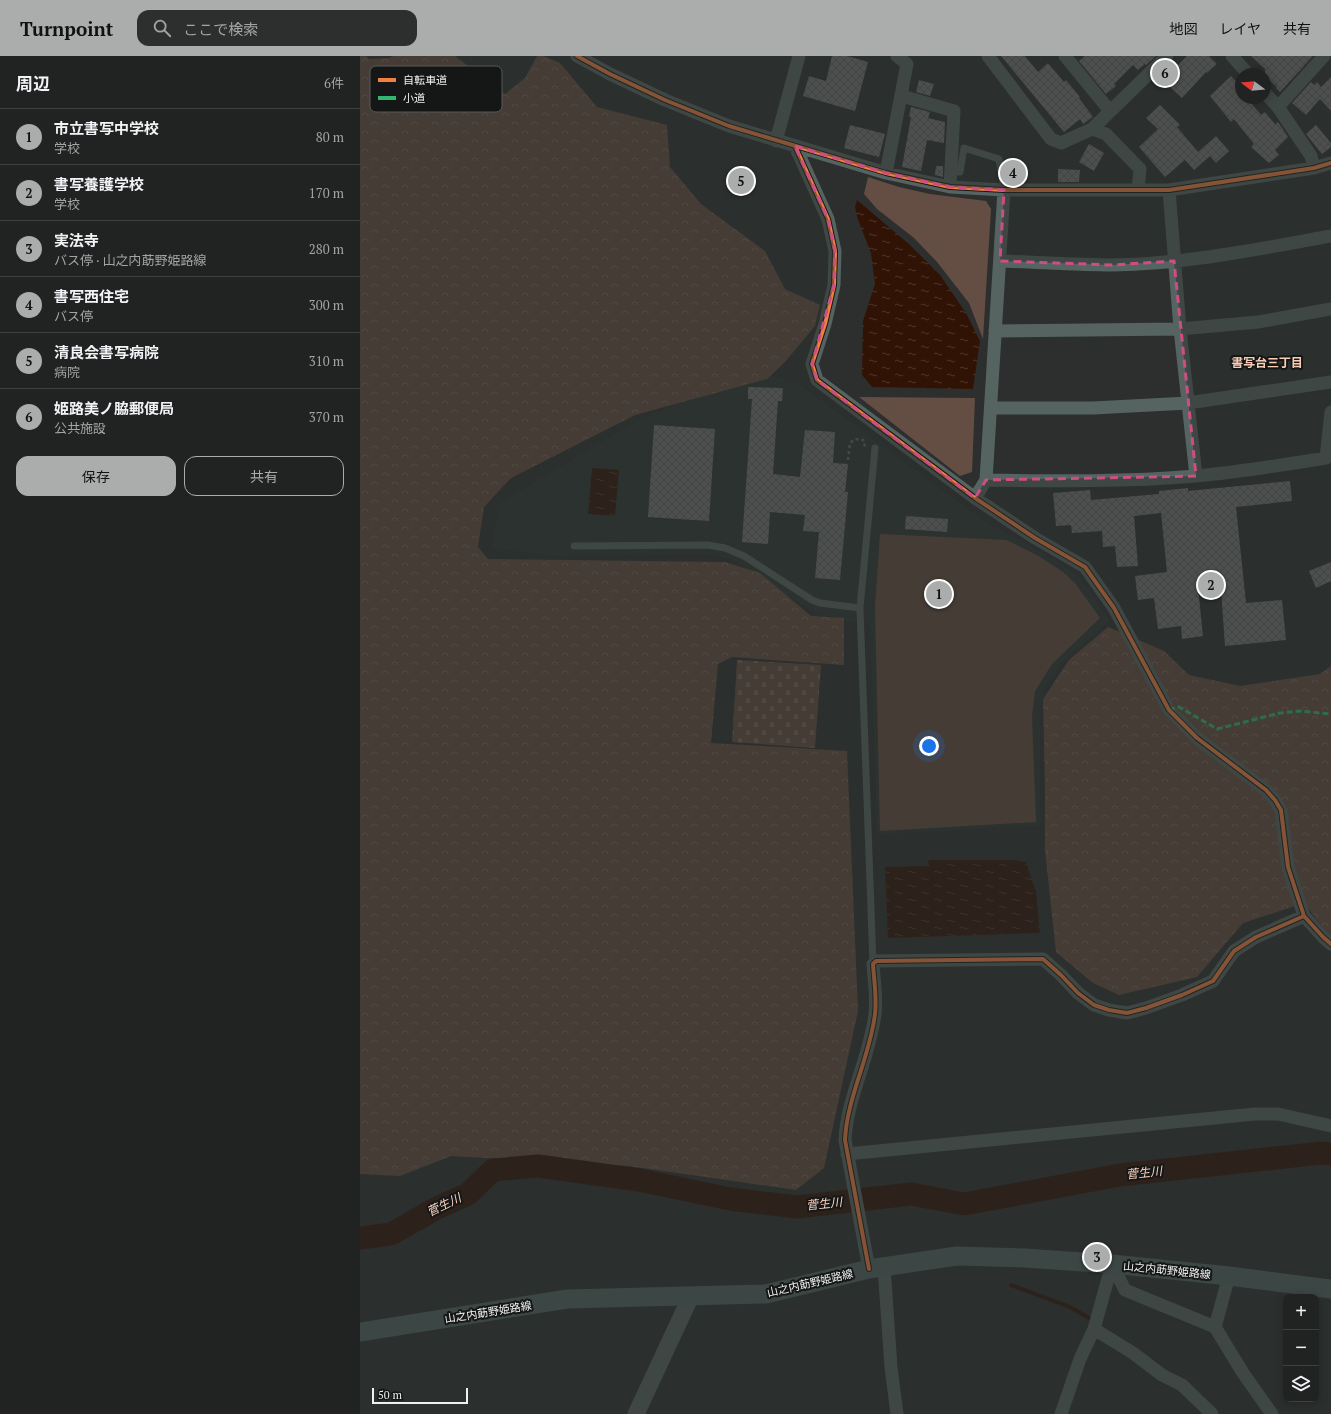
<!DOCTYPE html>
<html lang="ja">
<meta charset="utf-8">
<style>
body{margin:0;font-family:"PT Serif","Noto Sans JP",serif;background:#2d2f2f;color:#f1f3f6}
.controls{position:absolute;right:12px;bottom:12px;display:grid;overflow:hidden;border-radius:8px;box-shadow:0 2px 10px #0003}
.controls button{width:36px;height:36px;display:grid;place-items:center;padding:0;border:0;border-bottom:1px solid #3e4040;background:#212322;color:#f1f3f6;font:20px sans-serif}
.compass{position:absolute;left:875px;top:12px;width:36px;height:36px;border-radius:50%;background:#212322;box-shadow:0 2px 10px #0003;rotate:286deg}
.scale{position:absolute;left:12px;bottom:10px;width:96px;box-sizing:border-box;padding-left:4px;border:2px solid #eef1f0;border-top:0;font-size:11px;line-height:14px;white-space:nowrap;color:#eef1f0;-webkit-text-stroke:3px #151717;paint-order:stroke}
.you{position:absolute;left:569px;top:690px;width:14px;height:14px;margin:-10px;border:3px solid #fff;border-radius:50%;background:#1a73e8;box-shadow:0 0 0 6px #1a73e833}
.badge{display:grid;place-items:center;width:26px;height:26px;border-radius:50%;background:#aaadac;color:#111;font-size:13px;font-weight:700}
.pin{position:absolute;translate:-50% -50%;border:2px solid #fff;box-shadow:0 1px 4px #0006}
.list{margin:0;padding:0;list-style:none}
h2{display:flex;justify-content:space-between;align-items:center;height:52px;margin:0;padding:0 16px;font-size:17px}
h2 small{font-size:13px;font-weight:400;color:#a2a4a5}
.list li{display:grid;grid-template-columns:26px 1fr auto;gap:12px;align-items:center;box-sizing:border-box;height:56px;padding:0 16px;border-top:1px solid #3e4040}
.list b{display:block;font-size:15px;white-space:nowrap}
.list p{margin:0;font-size:13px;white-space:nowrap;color:#a2a4a5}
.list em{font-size:13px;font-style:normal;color:#a2a4a5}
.actions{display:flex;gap:8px;padding:12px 16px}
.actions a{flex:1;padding:9px 0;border:1px solid #aaadac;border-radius:12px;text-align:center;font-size:14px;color:#aaadac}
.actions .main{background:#aaadac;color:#111}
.icon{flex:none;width:22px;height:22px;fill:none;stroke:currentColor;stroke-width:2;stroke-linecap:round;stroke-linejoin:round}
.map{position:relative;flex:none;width:971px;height:1358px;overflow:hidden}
header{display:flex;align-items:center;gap:24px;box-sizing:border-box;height:56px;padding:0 20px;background:#aaadac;color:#111}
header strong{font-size:19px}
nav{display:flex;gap:22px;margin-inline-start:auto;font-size:14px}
.search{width:280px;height:36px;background:#2d2f2f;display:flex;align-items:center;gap:10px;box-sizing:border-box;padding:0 14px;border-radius:12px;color:#a2a4a5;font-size:15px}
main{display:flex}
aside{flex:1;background:#212322}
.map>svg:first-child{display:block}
</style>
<header>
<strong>Turnpoint</strong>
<div class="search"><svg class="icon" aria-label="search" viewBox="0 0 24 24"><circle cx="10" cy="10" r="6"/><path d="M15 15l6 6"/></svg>ここで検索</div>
<nav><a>地図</a><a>レイヤ</a><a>共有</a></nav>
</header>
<main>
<aside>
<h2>周辺<small>6件</small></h2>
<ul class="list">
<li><span class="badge">1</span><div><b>市立書写中学校</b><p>学校</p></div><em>80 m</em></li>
<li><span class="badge">2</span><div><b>書写養護学校</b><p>学校</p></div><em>170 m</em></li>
<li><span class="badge">3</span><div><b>実法寺</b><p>バス停 · 山之内莇野姫路線</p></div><em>280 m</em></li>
<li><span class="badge">4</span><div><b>書写西住宅</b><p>バス停</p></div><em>300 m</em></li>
<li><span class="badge">5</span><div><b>清良会書写病院</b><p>病院</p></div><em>310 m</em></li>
<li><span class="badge">6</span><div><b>姫路美ノ脇郵便局</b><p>公共施設</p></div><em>370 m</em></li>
</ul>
<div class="actions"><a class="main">保存</a><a>共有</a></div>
</aside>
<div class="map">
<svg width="971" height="1358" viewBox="0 0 971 1358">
<defs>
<pattern id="forest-crowns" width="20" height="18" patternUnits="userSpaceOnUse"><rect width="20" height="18" fill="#644d42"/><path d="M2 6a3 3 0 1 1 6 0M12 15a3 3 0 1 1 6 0" fill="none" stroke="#7a675e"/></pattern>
<pattern id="cemetery-stones" width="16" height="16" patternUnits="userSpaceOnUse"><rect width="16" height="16" fill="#644d42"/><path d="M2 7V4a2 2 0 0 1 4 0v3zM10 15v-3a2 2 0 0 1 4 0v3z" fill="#7a675e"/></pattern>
<pattern id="water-ripples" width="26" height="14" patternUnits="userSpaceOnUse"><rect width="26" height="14" fill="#301305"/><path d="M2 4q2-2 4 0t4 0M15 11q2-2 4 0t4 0" fill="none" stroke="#4e362a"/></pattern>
<pattern id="building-cross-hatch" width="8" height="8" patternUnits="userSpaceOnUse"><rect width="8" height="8" fill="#747676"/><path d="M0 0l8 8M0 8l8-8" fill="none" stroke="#606161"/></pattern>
</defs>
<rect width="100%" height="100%" fill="#2c2f2e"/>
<path fill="#2b3734" d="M402 317 436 326 624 465 701 507 720 522 749 564 703 606 686 631 680 653V770L517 778 510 565 488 566 451 554 371 503 343 498 198 500 131 492 140 447 282 362Z"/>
<path fill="#644d42" d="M508 121 539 131 570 138 626 145 631 153 623 283 609 247 577 206 554 182 517 153 504 138Z
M499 341 615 342 612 416 600 420Z
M520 478 646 484 677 499 703 516 715 527 740 562 692 608 675 635 672 660 676 766 520 775 515 551Z"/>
<path fill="url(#forest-crowns)" d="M0 0H6L9 3 29 2 34 0H95L145 38 165 22 177 0H184L200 7 237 51 307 69 310 111 341 148 405 195 425 233 460 249 455 270 425 306 407 323 275 359 151 422 124 451 118 491 128 503 365 506 400 517 451 560 484 562V609L372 601 358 608 351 687 487 695 498 955 464 1112 436 1134 269 1110 91 1100 40 1120 0 1118Z
M748 571 804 595 829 619 880 630 960 618 971 610V879L963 872 944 847 883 867 837 921 759 939 733 927 696 896 685 795V733L683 643 709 604Z"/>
<path fill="url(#cemetery-stones)" d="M377 604 461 609 455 692 372 686Z"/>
<path fill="url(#water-ripples)" d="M497 144 550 189 580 219 606 257 620 285 613 333 512 331 502 319 503 265 515 228 511 197 498 164 495 151Z
M232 412 259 414 255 460 228 458Z
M569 804H653L666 806 676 836 680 877 528 882 525 811 567 810Z
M971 1090V1102L928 1100Z"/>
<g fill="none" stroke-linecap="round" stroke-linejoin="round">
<path stroke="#301305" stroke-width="4" d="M651 1229 710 1251 734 1265"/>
<path stroke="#301305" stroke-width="23" d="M0 1182 31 1178 77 1152 108 1138 133 1114 178 1110 279 1124 370 1143 437 1151 551 1138 604 1148 760 1119 961 1097 971 1098"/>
</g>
<path fill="url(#building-cross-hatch)" d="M472 0H487L508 6 495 55 443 40 449 20 466 25Z
M641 0H665L678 16 688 7 704 26 706 24 720 41 719 42 733 61 723 68 720 63 704 76Z
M725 0H796L786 9 785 8 778 14 773 9 754 28 756 30 746 38 719 5Z
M827 0H849L857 8 847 17 846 16 822 42 798 20 813 5 817 10Z
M891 0H953L920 36 916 32 917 31 905 21V13Z
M871 20 880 30 878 32 881 35V42H887L901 59 905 56 915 68 918 66 928 81 915 94 919 99 909 107 891 91 894 88 874 63 871 66 850 40Z
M971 21V55L960 43 946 59 932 47 951 26 954 29 957 26 961 31Z
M559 24 574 28 570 40 556 36Z
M800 49 820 69 817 71 838 96 856 80 869 95 856 107 850 100 834 114 825 104 805 121 779 91 798 73 786 62Z
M551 51 570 56 568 62 585 66 584 87 567 84 561 115 542 111 551 61 549 60Z
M490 69 525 78 519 101 484 92Z
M956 69 971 87V91L962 98 946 78Z
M729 88 744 97 734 115 719 106Z
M576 110H583V121L575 119Z
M698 113 720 114 719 126H698Z
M388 331 423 332 422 345H418L413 418 440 421 445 374 475 376 473 407 488 408 485 436H488L480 524 455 522 459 476 443 475 445 459 410 456 408 488 382 486 392 343H388Z
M294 369 355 373 349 465 288 461Z
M930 425 932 445 876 451 886 547 922 544 926 584 865 590 860 520 837 522 843 580 822 583 821 570 798 573 794 542 778 544 775 520 807 516 801 457 774 460 778 510 757 511 755 490 743 491 742 475 712 477 711 469 696 470 693 437 730 434 731 444 799 438V435L828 432V435Z
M546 460 588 463 587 476 545 473Z
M971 506V525L956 532 949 515Z"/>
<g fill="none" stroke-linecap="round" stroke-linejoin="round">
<path stroke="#5f6866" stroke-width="2.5" stroke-dasharray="3 3" stroke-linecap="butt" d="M488 404 490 387 495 383 503 384 505 386 504 392"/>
<path stroke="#566461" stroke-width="7" d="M591 115 600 116 604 92 639 103 644 134
M214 490 348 489 365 492 384 500 452 544 460 547 500 552
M513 908 500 552 515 392"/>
<path stroke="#566461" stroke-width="13" d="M217 0 250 18 305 44 369 70 526 117 590 131 644 134H809L954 112 971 107
M628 0 691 83 701 87 732 73 807 0
M705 0 750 55
M872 0 888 18
M905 37 918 51 951 100 954 112
M542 40 594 55 590 131
M918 51 964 0
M732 73 746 78 780 113 778 134
M416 85 439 0
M435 90 468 163 475 195 474 229 465 268 452 308 457 324 615 442 675 482 725 511 754 552 809 654 837 682 906 734 915 744 921 754 928 811 944 860 963 881 971 888
M526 117 547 8 537 0
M809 134 820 273 836 420
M640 205C677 206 715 209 752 209 825 208 899 193 971 180
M635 275 820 273 898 266 971 253
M631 352H733L828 347 971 326
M626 424C696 425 766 426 836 420 879 416 923 409 966 402L971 356
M615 442 626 424 644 134
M487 1098 895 1058H918L971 1070
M752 1208 765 1234 855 1271 883 1317 912 1358
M524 1211 531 1311 537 1358
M509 1213 485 1084C487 1041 510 1001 515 958 517 942 514 924 513 908L516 905 683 903 701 919 718 937 734 949 749 954 767 957 786 952 822 939 853 925 874 895 896 881 944 860
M855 1271 869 1220
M734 1273 773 1297 802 1319 822 1329 852 1358
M701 1358 720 1303 734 1273 752 1208"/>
<path stroke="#566461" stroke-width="17" d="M276 1358 331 1240"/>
<path stroke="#50625f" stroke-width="19" d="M0 1276 207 1243 406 1238 509 1213 597 1200 664 1202 752 1208 869 1220 971 1233"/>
<path stroke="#33b770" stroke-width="3" stroke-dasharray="6 3" stroke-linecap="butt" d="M809 654 819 651 857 673 920 657 940 655 971 658"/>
<defs>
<path id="cycleway" d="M217 0 250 18 305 44 369 70 526 117 590 131 644 134H809L954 112 971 107
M435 90 468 163 475 195 474 229 465 268 452 308 457 324 615 442 675 482 725 511 754 552 809 654 837 682 906 734 915 744 921 754 928 811 944 860 963 881 971 888
M509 1213 485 1084C487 1041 510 1001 515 958 517 942 514 924 513 908L516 905 683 903 701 919 718 937 734 949 749 954 767 957 786 952 822 939 853 925 874 895 896 881 944 860"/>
</defs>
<use href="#cycleway" stroke="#151717" stroke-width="6"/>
<use href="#cycleway" stroke="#f27e40" stroke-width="4"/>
</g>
<path d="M0 0H971V1358H0ZM435 90 526 117 590 131 644 134 640 205 752 209 814 205 836 420 626 424 615 442 457 324 452 308 474 229 475 195 468 163Z" fill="#2c2f2e" fill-opacity=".55" fill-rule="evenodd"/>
<path fill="none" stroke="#cd4e80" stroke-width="3" stroke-dasharray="8 5" stroke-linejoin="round" d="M435 90 526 117 590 131 644 134 640 205 752 209 814 205 836 420 626 424 615 442 457 324 452 308 474 229 475 195 468 163Z"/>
<g text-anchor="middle" stroke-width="4" stroke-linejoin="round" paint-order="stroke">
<g font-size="11" fill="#eef1f0" stroke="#151717">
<text transform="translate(807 1214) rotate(6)" y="4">山之内莇野姫路線</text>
<text transform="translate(450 1227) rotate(-13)" y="4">山之内莇野姫路線</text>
<text transform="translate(128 1256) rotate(-9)" y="4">山之内莇野姫路線</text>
</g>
<g font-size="12" font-weight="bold" fill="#f9ccb6" stroke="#151717">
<text x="907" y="311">書写台三丁目</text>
</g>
<g font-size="12" font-style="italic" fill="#fdd4c0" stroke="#151717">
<text transform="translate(784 1117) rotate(-6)" y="4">菅生川</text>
<text transform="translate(464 1148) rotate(-6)" y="4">菅生川</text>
<text transform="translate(84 1149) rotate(-26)" y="4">菅生川</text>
</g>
</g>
<rect x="10" y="10" width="132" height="46" rx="6" fill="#151717" stroke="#565858" stroke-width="1"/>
<rect x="18" y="22" width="18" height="4" fill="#f27e40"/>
<rect x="18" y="40" width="18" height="4" fill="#33b770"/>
<g font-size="11" fill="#eef1f0">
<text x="43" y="28">自転車道</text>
<text x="43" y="46">小道</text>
</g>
</svg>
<div class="controls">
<button>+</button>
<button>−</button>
<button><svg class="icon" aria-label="layers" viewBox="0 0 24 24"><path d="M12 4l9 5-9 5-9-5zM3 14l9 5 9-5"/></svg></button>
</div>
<svg class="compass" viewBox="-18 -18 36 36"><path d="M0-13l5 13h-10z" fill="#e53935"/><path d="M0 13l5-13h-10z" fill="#a2a4a5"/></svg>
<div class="scale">50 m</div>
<div class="you"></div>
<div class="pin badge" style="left:579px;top:538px">1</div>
<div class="pin badge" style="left:851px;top:529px">2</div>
<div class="pin badge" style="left:737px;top:1201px">3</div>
<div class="pin badge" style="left:653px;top:117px">4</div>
<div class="pin badge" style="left:381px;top:125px">5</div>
<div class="pin badge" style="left:805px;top:17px">6</div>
</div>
</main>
